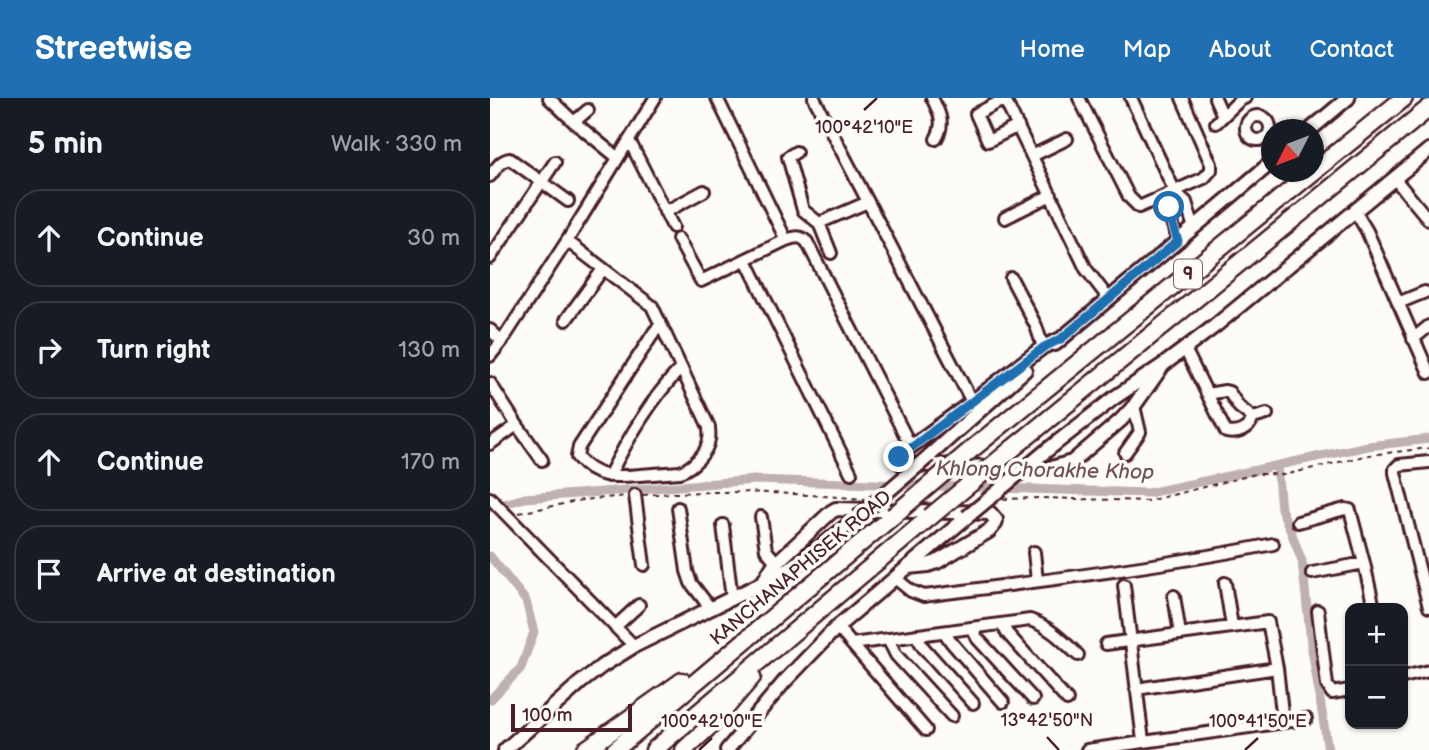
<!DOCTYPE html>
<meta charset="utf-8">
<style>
body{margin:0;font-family:"Balsamiq Sans",sans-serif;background:#20242c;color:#f1f3f6}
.controls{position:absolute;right:21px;bottom:21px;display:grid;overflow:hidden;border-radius:14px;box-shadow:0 2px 5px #0004}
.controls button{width:63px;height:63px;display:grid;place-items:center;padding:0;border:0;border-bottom:2px solid #363941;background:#171b24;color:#f1f3f6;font:35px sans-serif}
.compass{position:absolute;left:771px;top:21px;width:63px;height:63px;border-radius:50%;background:#171b24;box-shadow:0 2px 5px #0004;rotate:228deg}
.scale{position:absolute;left:21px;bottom:18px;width:121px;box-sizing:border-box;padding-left:7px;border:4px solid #4a1f2b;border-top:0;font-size:19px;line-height:24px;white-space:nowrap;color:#4a1f2b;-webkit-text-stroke:5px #fdfcf7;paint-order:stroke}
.stop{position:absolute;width:21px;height:21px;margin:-16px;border:5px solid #1f6fb2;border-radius:50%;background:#fff}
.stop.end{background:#1f6fb2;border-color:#fff;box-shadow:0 2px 7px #0008}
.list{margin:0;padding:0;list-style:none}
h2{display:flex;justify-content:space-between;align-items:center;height:91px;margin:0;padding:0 28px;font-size:30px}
h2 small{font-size:23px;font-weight:400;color:#9ea1a6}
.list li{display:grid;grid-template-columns:46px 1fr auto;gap:21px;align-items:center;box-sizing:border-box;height:98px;margin:0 14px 14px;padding:0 14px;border:2px solid #363941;border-radius:28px}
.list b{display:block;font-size:26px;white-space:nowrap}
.list em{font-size:23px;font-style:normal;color:#9ea1a6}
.icon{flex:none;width:38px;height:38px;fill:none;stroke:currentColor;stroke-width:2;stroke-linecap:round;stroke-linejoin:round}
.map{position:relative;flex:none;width:939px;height:652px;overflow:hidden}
header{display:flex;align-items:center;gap:42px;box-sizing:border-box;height:98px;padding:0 35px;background:#1f6fb2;color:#fff}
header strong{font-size:33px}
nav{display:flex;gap:38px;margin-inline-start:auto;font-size:24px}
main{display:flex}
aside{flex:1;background:#171b24}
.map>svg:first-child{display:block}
</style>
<header>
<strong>Streetwise</strong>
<nav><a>Home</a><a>Map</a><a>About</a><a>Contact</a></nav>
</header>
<main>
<aside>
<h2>5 min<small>Walk · 330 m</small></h2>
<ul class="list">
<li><svg class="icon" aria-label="ahead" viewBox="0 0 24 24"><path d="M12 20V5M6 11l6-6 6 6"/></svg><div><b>Continue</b></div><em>30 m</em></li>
<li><svg class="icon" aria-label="right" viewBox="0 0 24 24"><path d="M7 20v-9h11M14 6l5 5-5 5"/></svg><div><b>Turn right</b></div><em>130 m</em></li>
<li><svg class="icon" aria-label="ahead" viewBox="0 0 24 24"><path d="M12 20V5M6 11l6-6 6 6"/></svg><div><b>Continue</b></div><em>170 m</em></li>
<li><svg class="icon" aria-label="arrive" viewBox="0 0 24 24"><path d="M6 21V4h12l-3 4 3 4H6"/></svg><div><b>Arrive at destination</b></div></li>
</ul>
</aside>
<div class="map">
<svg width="939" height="652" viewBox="0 0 939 652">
<rect width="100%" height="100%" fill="#fdfcf7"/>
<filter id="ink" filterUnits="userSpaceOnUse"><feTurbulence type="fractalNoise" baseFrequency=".0143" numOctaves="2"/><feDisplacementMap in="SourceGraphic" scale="14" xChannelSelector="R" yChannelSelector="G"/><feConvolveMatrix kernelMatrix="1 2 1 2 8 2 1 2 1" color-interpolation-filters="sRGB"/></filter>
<g filter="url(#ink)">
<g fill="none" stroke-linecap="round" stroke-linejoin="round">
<path stroke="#c0b1b1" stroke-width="9" d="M787 368 791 411 800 431 812 463 821 545 838 652
M0 410 35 400 265 382 658 395 878 348 939 341
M0 458 36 503 44 534 31 570 0 602"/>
<defs>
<path id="minor" d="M59 0 84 24 128 60
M227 0 296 142
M324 0 482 304
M442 0C450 15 455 26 446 41
M514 0 596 171 619 201
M589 0 639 99 649 109 714 80 721 72V66L692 0
M641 0 685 94
M725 0 733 18
M515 1 486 16 498 43 528 28
M756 30a12 12 0 1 1 24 0a12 12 0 1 1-24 0Z
M84 24 98 12
M726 25 751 1 755 0
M139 42 183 129
M306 54 298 59 313 112 329 125 341 155
M542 58 577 41
M0 78C6 71 10 62 20 61L78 103
M904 80 939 122
M865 113 877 133 939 275
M175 114 214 93
M515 120 561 97
M329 125 378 104
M188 141 211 183 296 142C305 139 310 137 317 144L421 349
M77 143 162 208 171 227
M688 143 678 112 685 94 696 104 704 130
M0 160 65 64
M256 162 361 375
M521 180 546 228 553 249
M908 205 935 194
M76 222 113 171
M171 227 219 329C219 333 220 337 219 341 218 354 202 370 190 374 177 375 163 376 150 377 124 379 105 381 87 359L89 349 165 233Z
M0 232 12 243
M923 241 939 228
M695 251 736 334C748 337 759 331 763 320L777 316
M0 258 12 243 77 143 165 0
M0 285 27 327 52 362
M717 296 735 293 739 294 749 309 763 320
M0 346 27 327
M635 355 650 334 644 308
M939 364 909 367 905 371V375L939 509
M119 378C139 339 161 301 191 270
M145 397 154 467
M0 400 144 548
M188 410 197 473 201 485 221 511
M271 419 276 452 287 465
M808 424 855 411 860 412 874 465 884 510
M233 427 242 501
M544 454 547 483
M822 475 874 465
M405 480 421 493 434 498C551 483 668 469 783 446
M735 485 742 528
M634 487 653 643
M684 498 690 536
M828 513 837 587 842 595 860 592
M512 526 517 535 577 602
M125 529 149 507
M347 529 436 632
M482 530 487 540 543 601
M454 534 461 544 513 604
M426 537 433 549 483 605
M398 541 406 557 462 618
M362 546 540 522C560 529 573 543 588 557
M616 546 778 524 787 570 793 624
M913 579 939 573
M646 591 787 570
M597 652 816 621"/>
<path id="major" d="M820 32 858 0
M571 241 553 249 482 304 412 355 409 359 410 364 412 366 558 371 582 364 631 322 644 308 673 267
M565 246 782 64
M556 353 624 300 673 267 725 228 939 52
M439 358 535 272
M272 486 283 468 341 414 346 411 500 415 506 422 505 426 499 433 447 464 438 467 418 469
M15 652 90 585 112 568 144 548 293 475 329 450 368 419
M237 652 295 583 347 529 477 419"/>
<path id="highway" d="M482 351 914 0
M522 351 939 10
M95 652 192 583
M125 652 403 418
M164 652 440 419
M194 652 221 627 262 579"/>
</defs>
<use href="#minor" stroke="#4a1f2b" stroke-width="16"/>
<use href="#major" stroke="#4a1f2b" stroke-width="18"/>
<use href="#highway" stroke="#4a1f2b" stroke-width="21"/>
<path stroke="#4a1f2b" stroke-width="2" stroke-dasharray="5 5" stroke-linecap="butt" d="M153 397C229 391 299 395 375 401
M513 401 552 400 658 403 766 376H780L794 377 879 357 939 350
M29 415 92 402 137 398"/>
<use href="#minor" stroke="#fdfcf7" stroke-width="10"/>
<use href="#major" stroke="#fdfcf7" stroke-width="12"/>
<use href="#highway" stroke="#fdfcf7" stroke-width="16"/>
<defs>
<path id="major-bridge" d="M368 419 439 358
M477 419 556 353"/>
<path id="highway-bridge" d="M403 418 482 351
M440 419 522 351"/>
</defs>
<use href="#major-bridge" stroke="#4a1f2b" stroke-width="18" stroke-linecap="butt"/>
<use href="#highway-bridge" stroke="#4a1f2b" stroke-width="21" stroke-linecap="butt"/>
<use href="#major-bridge" stroke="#fdfcf7" stroke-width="12"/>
<use href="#highway-bridge" stroke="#fdfcf7" stroke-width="16"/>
</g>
</g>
<g fill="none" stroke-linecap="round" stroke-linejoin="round" filter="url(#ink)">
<path stroke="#1f6fb2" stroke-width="9" d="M409 359 554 249 571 241 688 143 678 112 679 109"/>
</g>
<path fill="none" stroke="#4a1f2b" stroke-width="2.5" d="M374 12 387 0M557 639 569 652M209 652 222 640M755 652 768 640"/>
<g text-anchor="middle" stroke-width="7" stroke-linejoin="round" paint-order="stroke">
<rect fill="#fdfcf7" stroke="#806168" stroke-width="2" x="684" y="161.5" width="28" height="29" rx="5"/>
<g font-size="18" font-weight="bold" fill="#4a1f2b">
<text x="698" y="182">9</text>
</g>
<g font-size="19" fill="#4a1f2b" stroke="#fdfcf7">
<text transform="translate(310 469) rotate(-40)" y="7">KANCHANAPHISEK ROAD</text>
</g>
<g font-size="21" font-style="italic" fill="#73525a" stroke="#fdfcf7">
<text transform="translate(555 372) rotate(1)" y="7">Khlong Chorakhe Khop</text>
</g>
</g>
<g font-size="18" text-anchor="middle" fill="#4a1f2b" stroke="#fdfcf7" stroke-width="7" stroke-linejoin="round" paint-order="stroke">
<text x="374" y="35">100°42'10"E</text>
<text x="557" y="628">13°42'50"N</text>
<text x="222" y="629">100°42'00"E</text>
<text x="768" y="629">100°41'50"E</text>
</g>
</svg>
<div class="controls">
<button>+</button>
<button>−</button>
</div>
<svg class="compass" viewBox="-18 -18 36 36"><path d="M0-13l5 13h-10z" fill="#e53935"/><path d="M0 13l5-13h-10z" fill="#9ea1a6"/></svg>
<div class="scale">100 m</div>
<div class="stop" style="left:679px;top:109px"></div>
<div class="stop end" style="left:409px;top:359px"></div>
</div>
</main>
